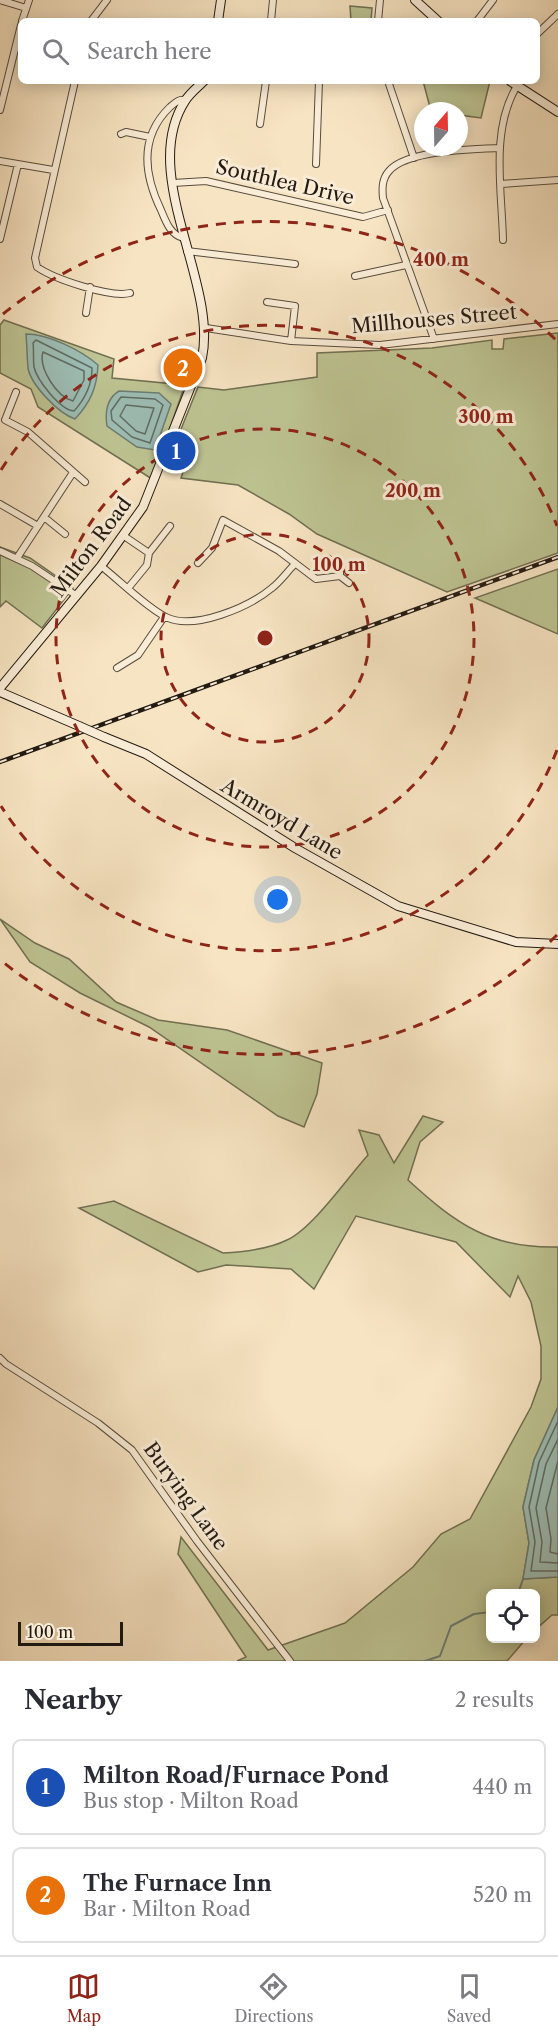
<!DOCTYPE html>
<meta charset="utf-8">
<style>
body{margin:0;font-family:"Libre Caslon Text",serif;background:#f2f2f3;color:#2b2b33}
.controls{position:absolute;right:18px;bottom:18px;display:grid;overflow:hidden;border-radius:9px;box-shadow:0 3px 15px #0003}
.controls button{width:54px;height:54px;display:grid;place-items:center;padding:0;border:0;border-bottom:2px solid #e1e1e2;background:#fff;color:#2b2b33;font:30px sans-serif}
.compass{position:absolute;left:414px;top:102px;width:54px;height:54px;border-radius:50%;background:#fff;box-shadow:0 3px 15px #0003;rotate:20deg}
.scale{position:absolute;left:18px;bottom:15px;width:105px;box-sizing:border-box;padding-left:6px;border:3px solid #231a12;border-top:0;font-size:16px;line-height:21px;white-space:nowrap;color:#231a12;-webkit-text-stroke:4px #faedd7;paint-order:stroke}
.you{position:absolute;left:278px;top:900px;width:21px;height:21px;margin:-15px;border:4px solid #fff;border-radius:50%;background:#1a73e8;box-shadow:0 0 0 9px #1a73e833}
.badge{display:grid;place-items:center;width:39px;height:39px;border-radius:50%;background:#8f2418;color:#fff;font-size:20px;font-weight:700}
.pin{position:absolute;translate:-50% -50%;border:3px solid #fff;box-shadow:0 2px 6px #0006}
.list{margin:0;padding:0;list-style:none}
h2{display:flex;justify-content:space-between;align-items:center;height:78px;margin:0;padding:0 24px;font-size:26px}
h2 small{font-size:20px;font-weight:400;color:#7c7c81}
.list li{display:grid;grid-template-columns:39px 1fr auto;gap:18px;align-items:center;box-sizing:border-box;height:96px;margin:0 12px 12px;padding:0 12px;border:2px solid #e1e1e2;border-radius:9px}
.list b{display:block;font-size:22px;white-space:nowrap}
.list p{margin:0;font-size:20px;white-space:nowrap;color:#7c7c81}
.list em{font-size:20px;font-style:normal;color:#7c7c81}
.icon{flex:none;width:33px;height:33px;fill:none;stroke:currentColor;stroke-width:2;stroke-linecap:round;stroke-linejoin:round}
.map{position:relative;flex:none;width:558px;height:1661px;overflow:hidden}
.search{position:absolute;background:#fff;box-shadow:0 3px 15px #0003;left:18px;right:18px;top:18px;height:66px;display:flex;align-items:center;gap:15px;box-sizing:border-box;padding:0 21px;border-radius:9px;color:#7c7c81;font-size:22px}
.sheet{height:294px;background:#fff}
nav{display:flex;justify-content:space-around;align-items:center;box-sizing:border-box;height:84px;border-top:2px solid #e1e1e2;background:#fff;font-size:16px;color:#7c7c81}
nav a{display:grid;justify-items:center;gap:3px}
nav .on{color:#8f2418}
.map>svg:first-child{display:block}
</style>
<div class="map">
<svg width="558" height="1661" viewBox="0 0 558 1661">
<rect width="100%" height="100%" fill="#f7e4c2"/>
<filter id="stains"><feTurbulence type="fractalNoise" baseFrequency=".00333" numOctaves="4"/><feColorMatrix values="0 0 0 0 .2 0 0 0 0 .09 0 0 0 0 .02 0 0 0 .5 -.17"/></filter>
<radialGradient id="worn" r=".72"><stop offset=".6" stop-color="#630" stop-opacity="0"/><stop offset="1" stop-color="#630" stop-opacity=".3"/></radialGradient>
<path fill="#bec493" stroke="#706f52" stroke-width="1.5" d="M350 6 372 8 371 21H351Z
M423 81H490L481 118 459 115V111H431Z
M4 320 114 359 112 378 185 385 152 479 38 407 31 389 0 373V325Z
M558 333V553L447 592 317 534 289 514 238 485 181 478 192 445 177 439 198 387 224 390 317 377V353L432 348 492 340V349H503L504 339Z
M0 547 30 558 73 588 42 628 6 601 0 607Z
M558 569V634L475 598Z
M0 919 35 943 69 959 116 1002 158 1020 227 1030 322 1063 317 1094 304 1127 278 1116 149 1027 80 993 30 962Z
M423 1116 443 1122 420 1142 408 1180C456 1224 491 1249 558 1247V1407L534 1460 523 1507 529 1543 523 1579 558 1577V1615H552L536 1629V1594H490V1638L526 1639 507 1661H237L246 1657 178 1554 181 1537 268 1650 345 1623 413 1567 441 1534 470 1519 531 1407 541 1379V1346L531 1302 518 1276 510 1297 456 1242 356 1216 314 1289 291 1269 226 1265 198 1272 79 1208 114 1201 223 1253C243 1252 269 1249 287 1240 313 1228 348 1177 368 1155L359 1130 379 1135 394 1163Z"/>
<path fill="#9dbeb5" stroke="#6c7c74" stroke-width="1.5" d="M26 334C48 334 81 350 98 365 97 388 90 403 75 419 58 413 31 385 28 368 27 357 27 345 26 334Z
M119 391 159 393 171 404 155 450 137 447 107 426C105 413 106 399 119 391Z
M558 1407V1577L523 1579 529 1543 523 1507 534 1460Z"/>
<g fill="none" stroke-linecap="round" stroke-linejoin="round">
<path stroke="#606c64" stroke-width="1.5" d="M36 340 92 368C92 385 85 399 74 411 60 410 37 380 34 367 33 359 34 350 33 343Z
M43 352 84 371V380L73 401C57 397 38 368 43 352Z
M121 397 155 399 163 405 150 443 132 437 112 420 111 411Z
M126 405 154 408 145 434 136 431 120 416Z
M558 1421 539 1462 529 1507 535 1542 531 1571H558
M558 1439 546 1464 536 1508 542 1542 540 1562 558 1563
M558 1461 546 1508 551 1539 550 1552 558 1554"/>
<path stroke="#6c7c74" stroke-width="2" d="M518 1594 523 1579
M425 1661 440 1656 451 1626 474 1614 490 1612"/>
<defs>
<path id="street" d="M0 0 26 8
M22 21 29 0
M91 21 107 0
M271 21 273 0
M378 21 380 0
M477 21 493 0
M537 34 558 14
M75 81 35 258 37 267C54 279 111 298 130 293
M388 81 414 158
M0 110 21 25
M260 124 266 81
M121 134 126 132 150 137
M0 161 53 170
M316 164 319 81
M173 183 206 181 363 217 388 210
M501 184 558 180
M183 238C170 234 166 222 161 210 144 175 139 137 170 107 175 103 178 99 185 100
M0 239 18 164
M503 240C502 191 490 130 517 86
M187 251 295 264
M355 276 406 265
M267 302 295 306 291 341
M86 313 90 287
M206 328 291 341 380 345 558 324
M434 339 383 198C382 188 382 179 389 171 407 150 473 149 500 148
M16 392 5 420 28 432 85 482
M0 504 38 526
M44 517 65 534
M124 536 149 553 147 565 129 587
M0 551 32 566 77 596
M149 553 170 526
M17 558 72 474
M198 563 212 548 223 520 279 551 316 579 340 576 349 583
M101 566C119 580 147 608 166 617 194 631 249 607 272 588 280 582 287 572 294 565
M340 576V565
M117 668 138 655 164 617
M0 1358 6 1364 98 1423 132 1450 197 1541 290 1661"/>
<path id="secondary" d="M415 0 438 21
M218 21 221 0
M510 81 558 112
M0 688 101 566 143 507 202 358C218 282 138 174 185 101 190 93 198 87 204 81
M0 692 79 726
M104 737 146 754 295 848 398 906 516 942 558 944"/>
</defs>
<use href="#street" stroke="#584c3e" stroke-width="8"/>
<use href="#secondary" stroke="#231a12" stroke-width="10"/>
<use href="#street" stroke="#faedd7" stroke-width="6"/>
<use href="#secondary" stroke="#faedd7" stroke-width="8"/>
<defs>
<path id="rail" d="M0 762 558 557"/>
</defs>
<use href="#rail" stroke="#231a12" stroke-width="4.5"/>
<use href="#rail" stroke="#faedd7" stroke-width="2" stroke-dasharray="7" stroke-linecap="butt"/>
<defs>
<path id="secondary-bridge" d="M79 726 104 737"/>
</defs>
<use href="#secondary-bridge" stroke="#231a12" stroke-width="10" stroke-linecap="butt"/>
<use href="#secondary-bridge" stroke="#faedd7" stroke-width="8"/>
</g>
<g fill="none" stroke="#8f2418" stroke-width="3" stroke-dasharray="10 8">
<circle cx="265" cy="638" r="104"/>
<circle cx="265" cy="638" r="209"/>
<path d="M557 750A313 313 0 0 1 1 806M1 470A313 313 0 0 1 557 526"/>
<path d="M557 935A417 417 0 0 1 3 962M3 314A417 417 0 0 1 557 341"/>
</g>
<g text-anchor="middle" stroke-width="6" stroke-linejoin="round" paint-order="stroke">
<g font-size="20" fill="#231a12" stroke="#faedd7">
<text transform="translate(285 182) rotate(13)" y="7">Southlea Drive</text>
<text transform="translate(434 319) rotate(-5)" y="7">Millhouses Street</text>
<text transform="translate(91 547) rotate(-53)" y="7">Milton Road</text>
<text transform="translate(282 819) rotate(31)" y="7">Armroyd Lane</text>
<text transform="translate(186 1496) rotate(54)" y="7">Burying Lane</text>
</g>
</g>
<circle cx="265" cy="638" r="9" fill="#8f2418" stroke="#faedd7" stroke-width="3"/>
<g font-size="18" text-anchor="middle" font-weight="bold" fill="#8f2418" stroke="#faedd7" stroke-width="6" stroke-linejoin="round" paint-order="stroke">
<text x="441" y="266">400 m</text>
<text x="486" y="423">300 m</text>
<text x="413" y="497">200 m</text>
<text x="339" y="571">100 m</text>
</g>
<rect width="100%" height="100%" filter="url(#stains)"/>
<rect width="100%" height="100%" fill="url(#worn)"/>
</svg>
<div class="controls">
<button><svg class="icon" aria-label="locate" viewBox="0 0 24 24"><circle cx="12" cy="12" r="6"/><path d="M12 2v4M12 18v4M2 12h4M18 12h4"/></svg></button>
</div>
<svg class="compass" viewBox="-18 -18 36 36"><path d="M0-13l5 13h-10z" fill="#e53935"/><path d="M0 13l5-13h-10z" fill="#7c7c81"/></svg>
<div class="scale">100 m</div>
<div class="you"></div>
<div class="pin badge" style="left:176px;top:451px;background:#1a4fb4">1</div>
<div class="pin badge" style="left:183px;top:368px;background:#e8710a">2</div>
<div class="search"><svg class="icon" aria-label="search" viewBox="0 0 24 24"><circle cx="10" cy="10" r="6"/><path d="M15 15l6 6"/></svg>Search here</div>
</div>
<section class="sheet">
<h2>Nearby<small>2 results</small></h2>
<ul class="list">
<li><span class="badge" style="background:#1a4fb4">1</span><div><b>Milton Road/Furnace Pond</b><p>Bus stop · Milton Road</p></div><em>440 m</em></li>
<li><span class="badge" style="background:#e8710a">2</span><div><b>The Furnace Inn</b><p>Bar · Milton Road</p></div><em>520 m</em></li>
</ul>
</section>
<nav>
<a class="on"><svg class="icon" aria-label="map" viewBox="0 0 24 24"><path d="M3 6l6-2 6 2 6-2v14l-6 2-6-2-6 2zM9 4v14M15 6v14"/></svg>Map</a>
<a><svg class="icon" aria-label="directions" viewBox="0 0 24 24"><path d="M12 3l9 9-9 9-9-9zM9 14v-3h6M13 9l2 2-2 2"/></svg>Directions</a>
<a><svg class="icon" aria-label="saved" viewBox="0 0 24 24"><path d="M7 4h10v16l-5-4-5 4z"/></svg>Saved</a>
</nav>
